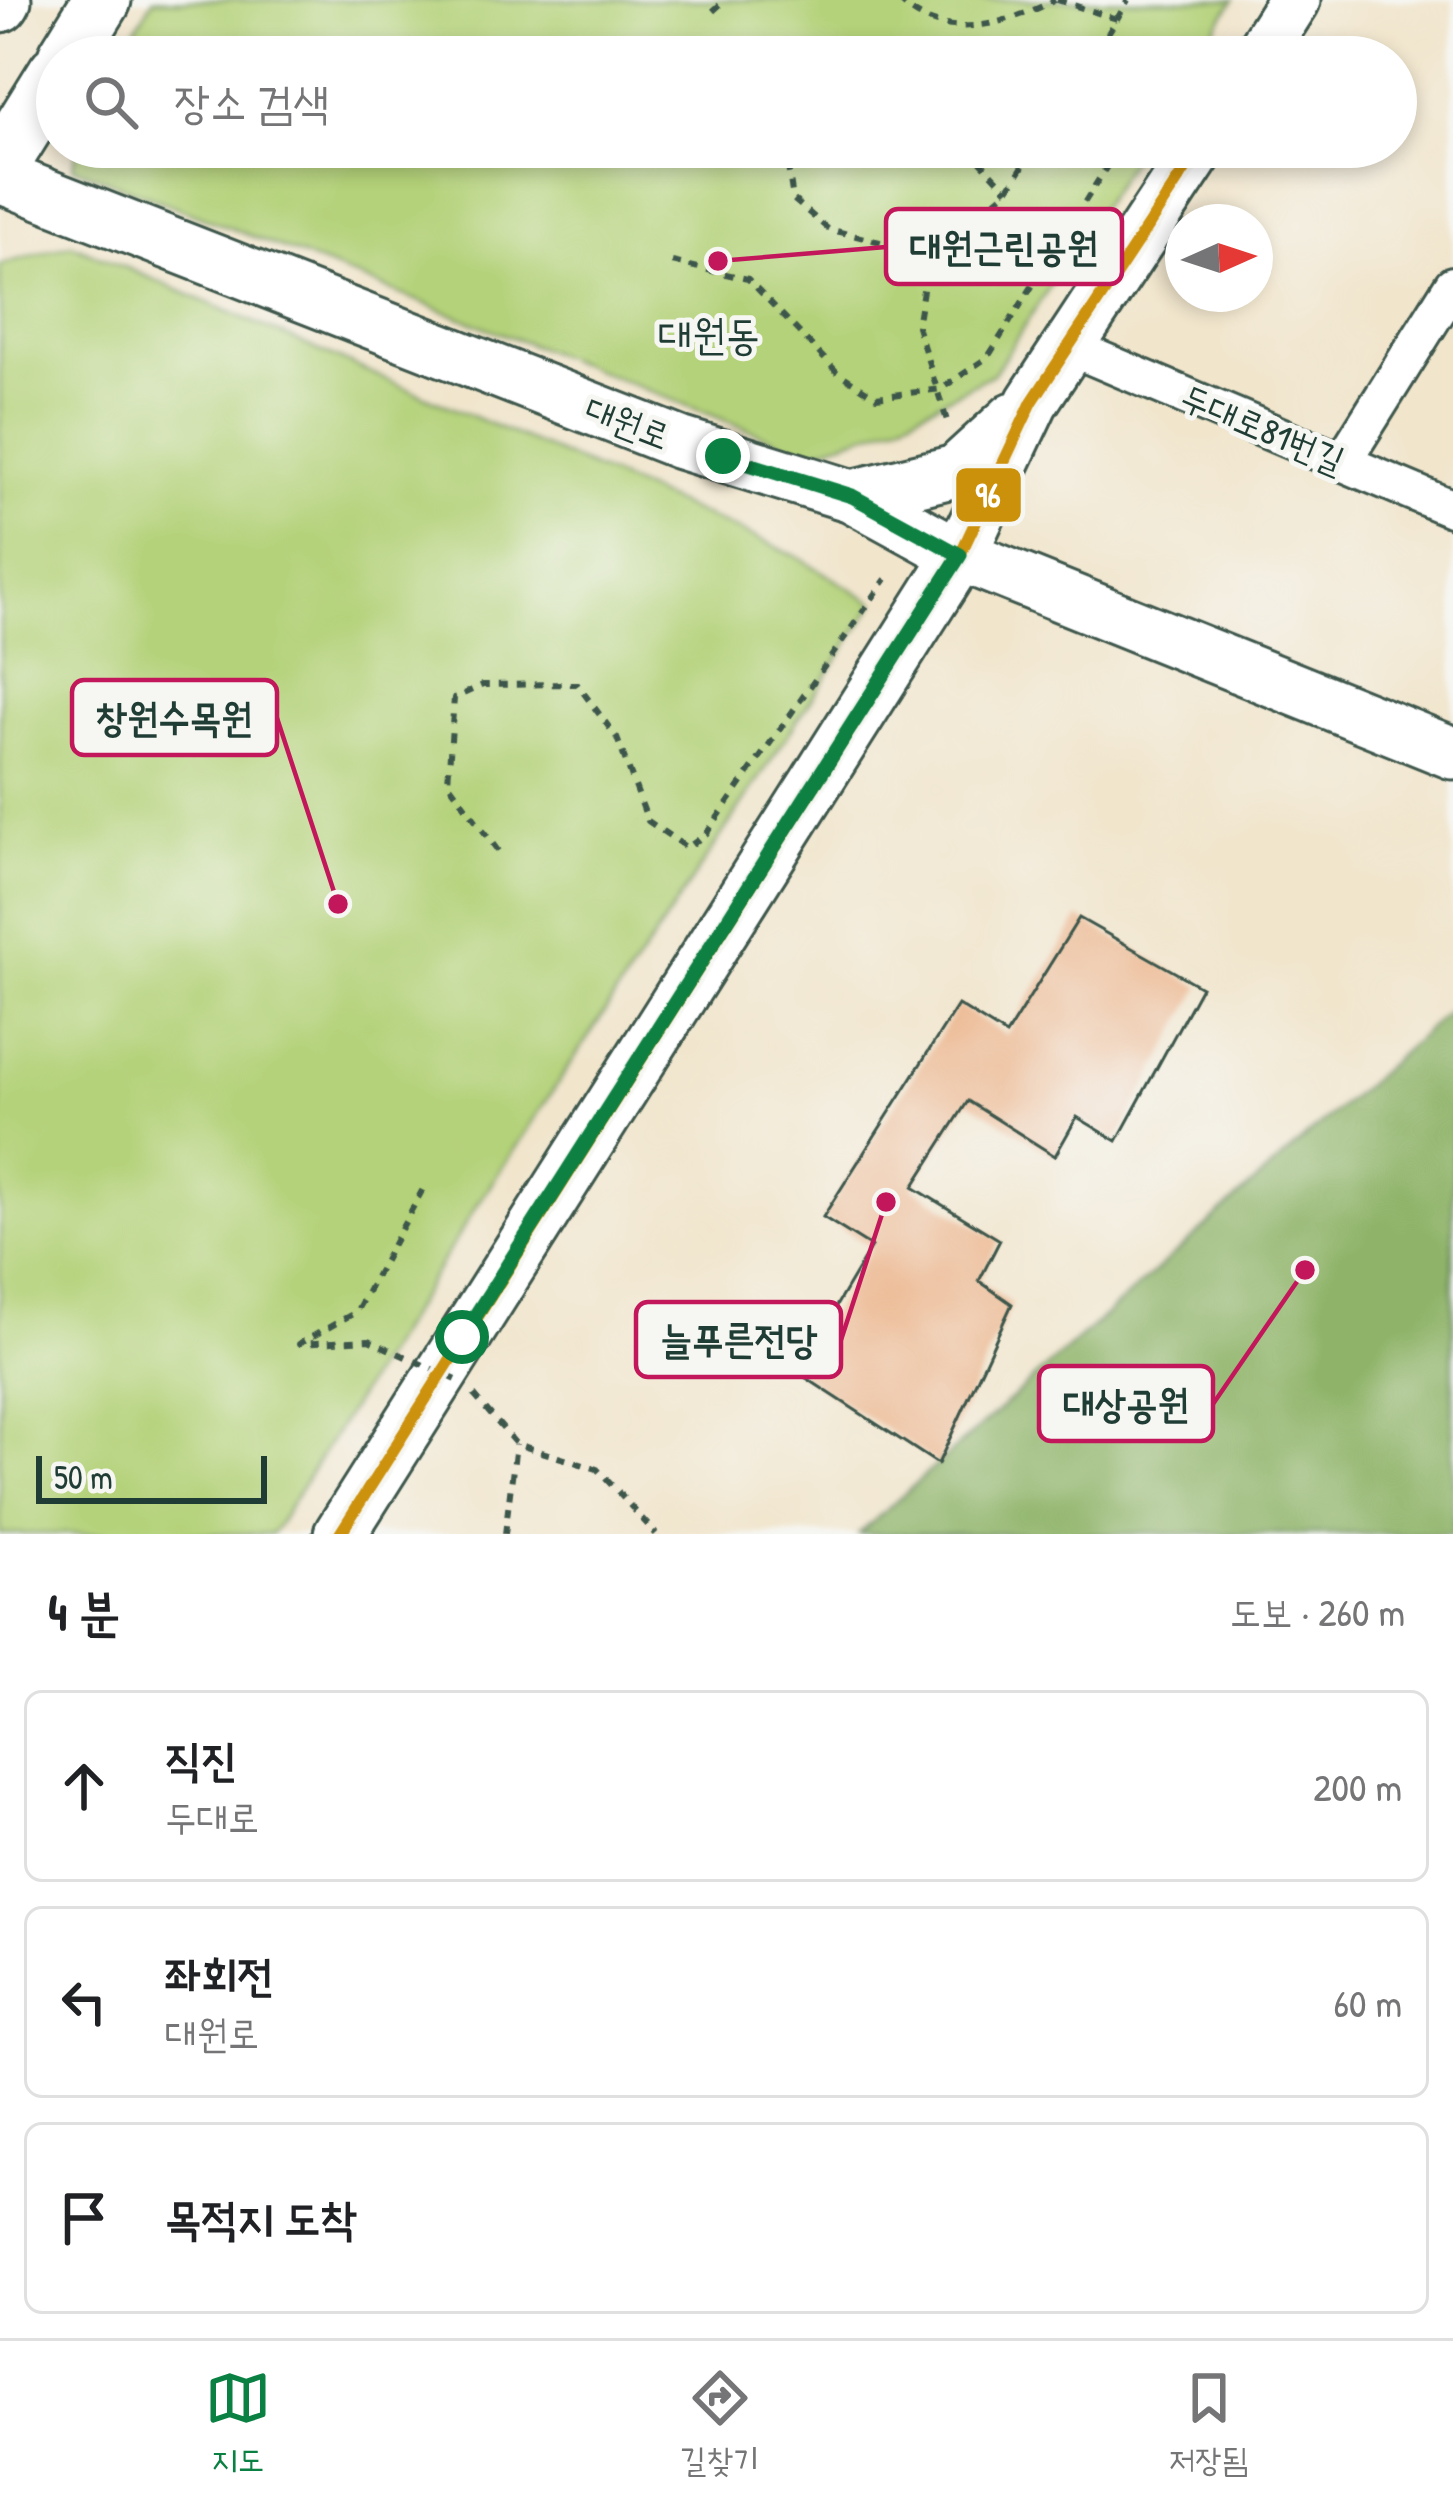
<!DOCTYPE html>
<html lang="ko">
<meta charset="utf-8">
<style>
body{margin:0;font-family:"Patrick Hand","Poor Story",sans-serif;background:#f2f2f2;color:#202124}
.compass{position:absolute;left:1165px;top:204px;width:108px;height:108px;border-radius:50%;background:#fff;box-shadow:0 6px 18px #0003;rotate:87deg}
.scale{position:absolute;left:36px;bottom:30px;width:231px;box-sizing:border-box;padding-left:12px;border:6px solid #1f3d34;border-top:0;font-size:33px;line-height:42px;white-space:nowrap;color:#1f3d34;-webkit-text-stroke:9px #f6f6f2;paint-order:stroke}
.stop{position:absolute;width:36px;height:36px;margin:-27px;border:9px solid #0b8043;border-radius:50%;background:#fff}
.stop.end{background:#0b8043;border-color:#fff;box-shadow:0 3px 12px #0008}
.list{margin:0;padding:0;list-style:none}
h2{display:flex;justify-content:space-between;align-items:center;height:156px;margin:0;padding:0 48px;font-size:51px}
h2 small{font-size:39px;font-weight:400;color:#757577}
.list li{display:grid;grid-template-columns:78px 1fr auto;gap:36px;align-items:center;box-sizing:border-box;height:192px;margin:0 24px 24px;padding:0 24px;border:3px solid #e0e0e0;border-radius:18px}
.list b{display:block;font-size:45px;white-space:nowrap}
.list p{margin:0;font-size:39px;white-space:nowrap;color:#757577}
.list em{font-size:39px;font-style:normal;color:#757577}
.icon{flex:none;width:66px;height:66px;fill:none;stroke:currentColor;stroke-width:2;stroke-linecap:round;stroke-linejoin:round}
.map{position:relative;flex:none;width:1453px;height:1534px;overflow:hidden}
.search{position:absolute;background:#fff;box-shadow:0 6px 18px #0003;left:36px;right:36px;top:36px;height:132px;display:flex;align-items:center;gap:30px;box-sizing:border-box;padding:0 42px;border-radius:66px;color:#757577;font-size:45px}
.sheet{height:804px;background:#fff}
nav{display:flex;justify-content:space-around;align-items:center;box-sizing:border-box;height:168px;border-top:3px solid #e0e0e0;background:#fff;font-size:33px;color:#757577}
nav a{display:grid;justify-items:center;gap:6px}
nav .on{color:#0b8043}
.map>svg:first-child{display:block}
</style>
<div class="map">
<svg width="1453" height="1534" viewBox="0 0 1453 1534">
<rect width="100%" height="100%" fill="#f6f6f2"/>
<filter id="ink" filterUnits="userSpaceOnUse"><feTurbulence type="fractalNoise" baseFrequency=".00833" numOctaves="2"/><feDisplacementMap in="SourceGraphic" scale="24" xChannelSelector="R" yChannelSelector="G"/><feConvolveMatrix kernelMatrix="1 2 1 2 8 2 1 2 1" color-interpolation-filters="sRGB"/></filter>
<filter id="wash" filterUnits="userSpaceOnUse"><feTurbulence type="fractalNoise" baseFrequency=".004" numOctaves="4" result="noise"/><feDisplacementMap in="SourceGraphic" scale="48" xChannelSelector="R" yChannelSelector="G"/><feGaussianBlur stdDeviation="2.7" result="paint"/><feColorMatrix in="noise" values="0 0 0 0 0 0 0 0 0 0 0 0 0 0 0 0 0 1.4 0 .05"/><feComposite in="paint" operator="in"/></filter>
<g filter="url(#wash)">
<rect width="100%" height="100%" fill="#f1e5cc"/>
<path fill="#b4d279" stroke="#6a8856" stroke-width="3" d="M153 0H1234L1197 57H119Z
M78 147H1139L994 373 898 423 809 453 73 167Z
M71 244 791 553 875 603 478 1204 272 1534H0V265Z"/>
<path fill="#8fb469" stroke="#57784e" stroke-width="3" d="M1453 1007V1534H859L938 1464Z"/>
<g id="blocks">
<path fill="#ecb58c" d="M1079 918 1201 987 1117 1141 1077 1117 1055 1156 968 1101 913 1187 1000 1240 979 1281 1012 1304 938 1464 797 1372 871 1247 823 1217 958 1005 1006 1035Z"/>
</g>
</g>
<g filter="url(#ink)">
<use href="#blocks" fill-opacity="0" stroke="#3e564b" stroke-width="3"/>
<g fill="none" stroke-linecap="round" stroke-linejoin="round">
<defs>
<path id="street" d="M1072 348 1453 509
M1343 461 1453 285"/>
<path id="secondary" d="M1258 57 1294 0
M0 177 680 443 852 496 960 555 1453 753
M852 496 956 471 1014 418
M340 1534 960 555 1032 402 1200 147"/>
<path id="primary" d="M0 3 2 0
M67 57 102 0
M0 165 57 73"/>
</defs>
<use href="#street" stroke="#3e564b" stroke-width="42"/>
<use href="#secondary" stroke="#3e564b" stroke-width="57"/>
<use href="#primary" stroke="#3e564b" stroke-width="63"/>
<path stroke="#3e564b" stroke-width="6" stroke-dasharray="9 9" stroke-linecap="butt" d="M899 0C941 45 1008 24 1055 0
M1057 0 1117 19 1093 57
M713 11 725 0
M1117 19 1128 0
M785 147 793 199 828 229 929 254 1008 190 1035 147
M967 147 1008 190
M117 153 145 147
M929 254 917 326 948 424
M672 262 748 279 837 372 876 397 941 389 988 357 1119 147
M498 851 448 782 454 698 483 685 577 684 617 738 648 821 687 848 706 834 886 579
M406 1357 369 1340 299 1344 356 1312 423 1189
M474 1395 516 1444 597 1469 656 1534
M505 1534 516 1444"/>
<use href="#street" stroke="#fff" stroke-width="36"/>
<use href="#secondary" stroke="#fff" stroke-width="51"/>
<use href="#primary" stroke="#fff" stroke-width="57"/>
<path stroke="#3e564b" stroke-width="6" stroke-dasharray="9 9" stroke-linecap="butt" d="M415 1361 463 1383"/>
<defs>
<path id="bus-1" d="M340 1534 960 555 1032 402 1200 147"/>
</defs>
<use href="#bus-1" stroke="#f6f6f2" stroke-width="21"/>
<use href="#bus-1" stroke="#cc910a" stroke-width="12"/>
</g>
</g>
<g fill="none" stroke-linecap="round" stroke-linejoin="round" filter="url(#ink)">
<path stroke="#0b8043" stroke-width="15" d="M462 1337 960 555 852 496 723 456"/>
</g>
<g text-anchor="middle" stroke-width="10" stroke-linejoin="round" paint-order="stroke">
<g font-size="36" fill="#1f3d34" stroke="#f6f6f2">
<text transform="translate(628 422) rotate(21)" y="13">대원로</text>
<text transform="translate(1263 428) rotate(23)" y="13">두대로81번길</text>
</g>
<g font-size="42" fill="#1f3d34" stroke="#f6f6f2">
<text x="709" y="349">대원동</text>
</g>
</g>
<path fill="none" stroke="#c2185b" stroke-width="4.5" d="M718 261L886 247M338 904L277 718M886 1202L841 1340M1305 1270L1213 1404"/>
<g fill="#c2185b" stroke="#f6f6f2" stroke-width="4.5">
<circle cx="718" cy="261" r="12"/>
<circle cx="338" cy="904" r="12"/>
<circle cx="886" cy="1202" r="12"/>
<circle cx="1305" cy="1270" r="12"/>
</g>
<g fill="#f6f6f2" stroke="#c2185b" stroke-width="4.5">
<rect x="886" y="209" width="236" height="75" rx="12"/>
<rect x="72" y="680" width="205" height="75" rx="12"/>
<rect x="636" y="1302" width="205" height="75" rx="12"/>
<rect x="1039" y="1366" width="174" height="75" rx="12"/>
</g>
<g font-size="39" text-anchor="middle" font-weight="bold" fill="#1f3d34">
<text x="1004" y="260">대원근린공원</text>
<text x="174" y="731">창원수목원</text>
<text x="739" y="1353">늘푸른전당</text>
<text x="1126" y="1417">대상공원</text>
</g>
<rect stroke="#f6f6f2" stroke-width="4.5" x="954" y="466" width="69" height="58" rx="12" fill="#cc910a"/>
<g font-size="33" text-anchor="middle" font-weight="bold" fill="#fff">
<text x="988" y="507">96</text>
</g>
</svg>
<svg class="compass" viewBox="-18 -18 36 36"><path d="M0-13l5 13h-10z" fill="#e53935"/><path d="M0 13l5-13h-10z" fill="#757577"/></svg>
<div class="scale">50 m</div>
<div class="stop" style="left:462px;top:1337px"></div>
<div class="stop end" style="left:723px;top:456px"></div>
<div class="search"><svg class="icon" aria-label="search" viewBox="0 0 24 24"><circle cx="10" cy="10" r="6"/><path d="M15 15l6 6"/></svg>장소 검색</div>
</div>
<section class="sheet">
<h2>4 분<small>도보 · 260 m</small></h2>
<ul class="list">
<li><svg class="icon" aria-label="ahead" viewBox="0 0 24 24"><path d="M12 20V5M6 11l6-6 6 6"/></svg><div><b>직진</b><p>두대로</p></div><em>200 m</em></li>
<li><svg class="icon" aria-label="left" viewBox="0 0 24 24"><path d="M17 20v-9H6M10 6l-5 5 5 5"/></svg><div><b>좌회전</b><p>대원로</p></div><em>60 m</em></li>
<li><svg class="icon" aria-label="arrive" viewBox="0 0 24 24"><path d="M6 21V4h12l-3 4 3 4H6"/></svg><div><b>목적지 도착</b></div></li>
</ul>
</section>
<nav>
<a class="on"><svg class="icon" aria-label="map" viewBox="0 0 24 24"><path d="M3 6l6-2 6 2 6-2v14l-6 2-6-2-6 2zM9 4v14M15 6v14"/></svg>지도</a>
<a><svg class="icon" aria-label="directions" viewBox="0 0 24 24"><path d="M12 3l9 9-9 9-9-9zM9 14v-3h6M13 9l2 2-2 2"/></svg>길찾기</a>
<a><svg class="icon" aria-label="saved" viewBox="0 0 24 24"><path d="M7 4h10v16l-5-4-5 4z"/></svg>저장됨</a>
</nav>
